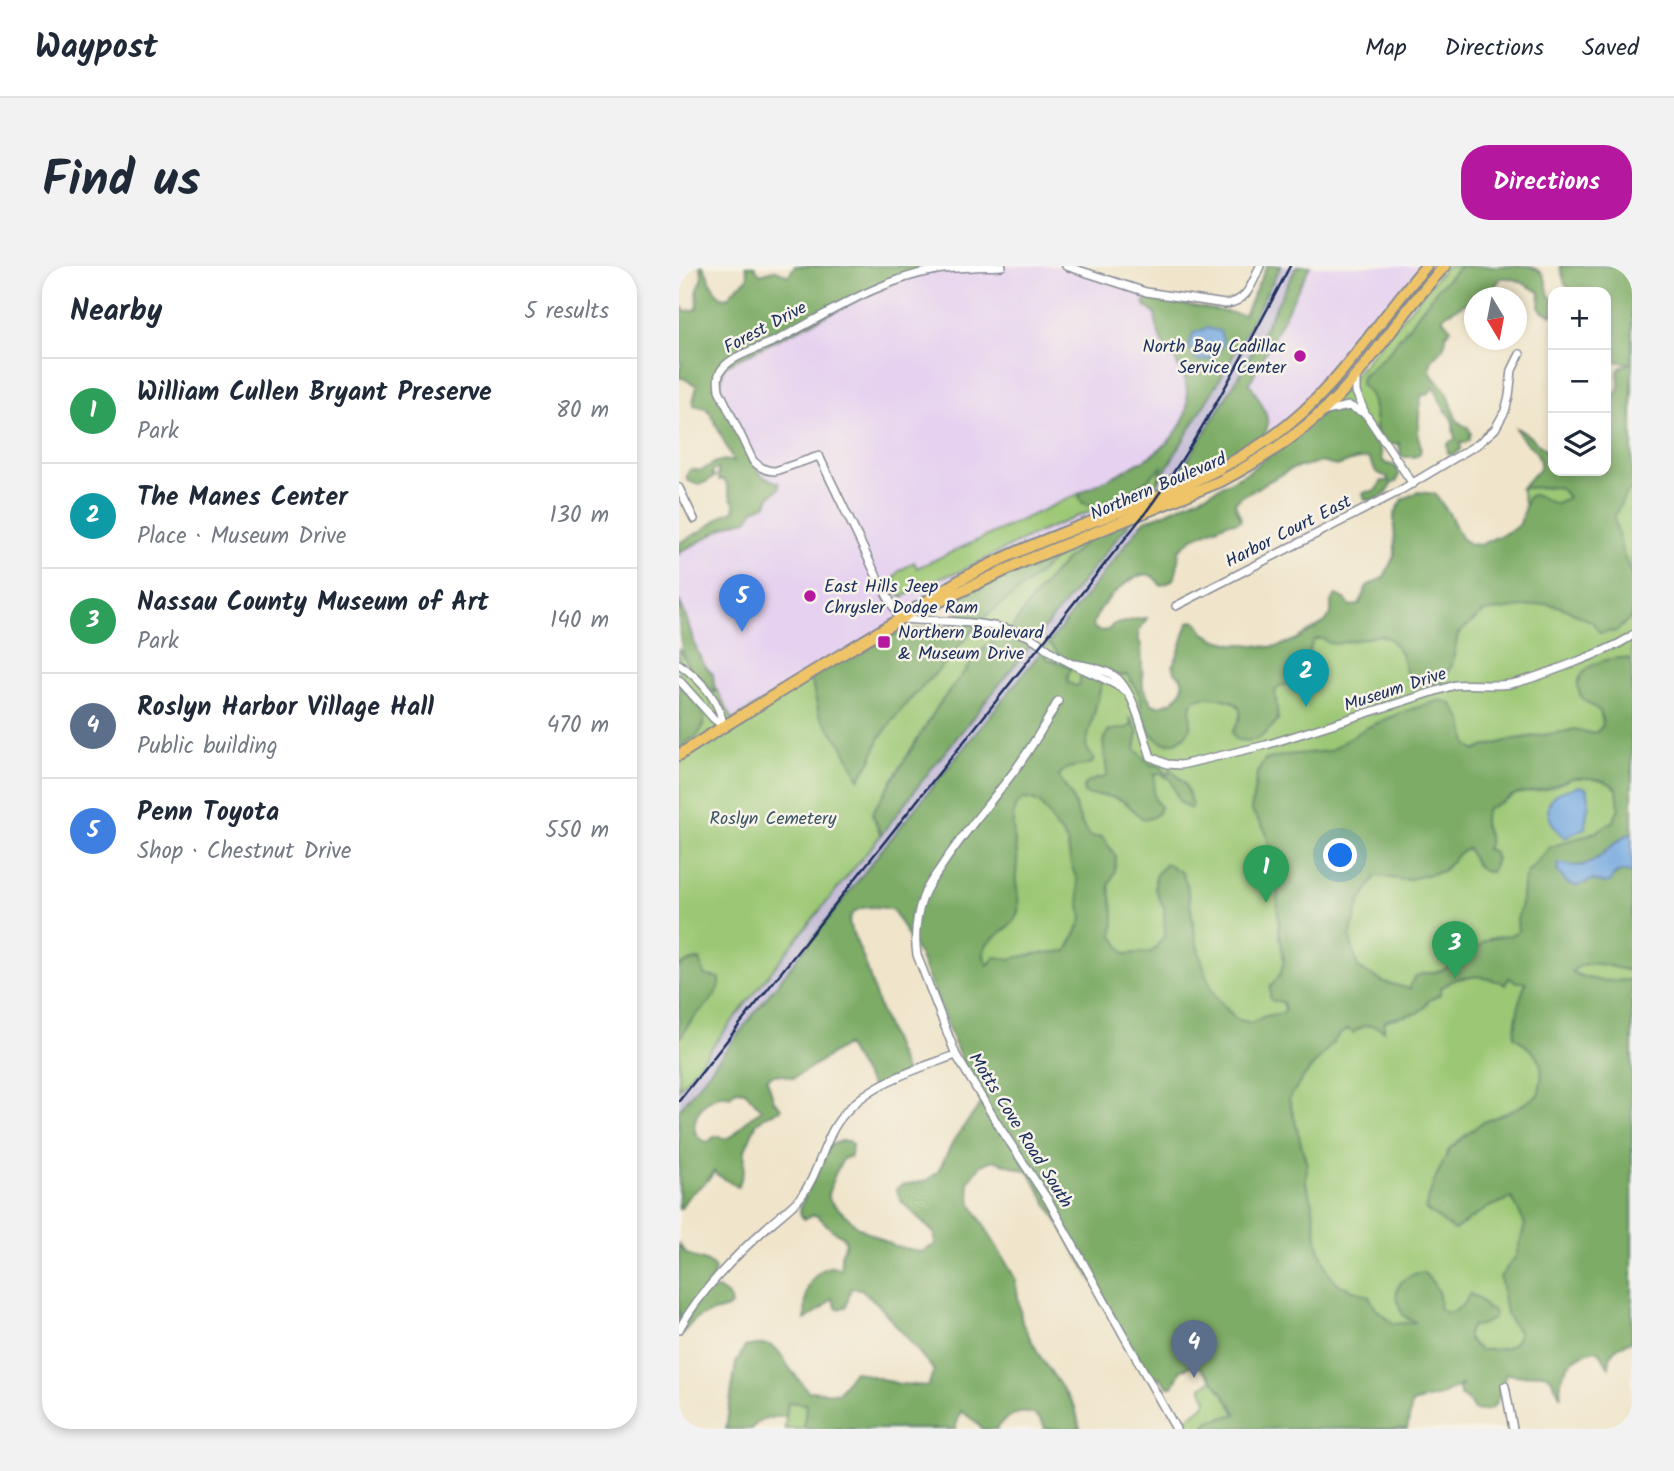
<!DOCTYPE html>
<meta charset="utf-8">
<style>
body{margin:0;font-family:Kalam,sans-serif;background:#f2f2f3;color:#1f2937}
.controls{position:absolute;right:21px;top:21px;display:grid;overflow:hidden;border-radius:14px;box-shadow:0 4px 10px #0003}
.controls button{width:63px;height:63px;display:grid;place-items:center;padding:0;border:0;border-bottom:2px solid #e0e1e3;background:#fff;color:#1f2937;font:35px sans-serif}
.compass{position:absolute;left:785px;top:21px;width:63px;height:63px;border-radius:50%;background:#fff;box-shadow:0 4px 10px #0003;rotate:170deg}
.you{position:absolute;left:662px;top:590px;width:24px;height:24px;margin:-18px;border:5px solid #fff;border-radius:50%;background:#1a73e8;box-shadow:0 0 0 10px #1a73e833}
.badge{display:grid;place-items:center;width:46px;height:46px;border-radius:50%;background:#b5179e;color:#fff;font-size:23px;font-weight:700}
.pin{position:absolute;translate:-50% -58px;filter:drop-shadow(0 2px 4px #0008)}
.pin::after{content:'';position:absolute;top:37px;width:24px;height:21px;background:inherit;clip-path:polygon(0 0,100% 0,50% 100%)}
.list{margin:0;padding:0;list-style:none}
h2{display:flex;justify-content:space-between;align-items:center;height:91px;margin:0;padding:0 28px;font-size:30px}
h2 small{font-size:23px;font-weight:400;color:#747a83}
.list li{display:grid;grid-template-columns:46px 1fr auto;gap:21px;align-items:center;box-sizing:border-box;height:105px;padding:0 28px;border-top:2px solid #e0e1e3}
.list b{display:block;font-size:26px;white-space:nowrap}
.list p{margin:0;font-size:23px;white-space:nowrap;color:#747a83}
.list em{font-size:23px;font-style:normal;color:#747a83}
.icon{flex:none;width:38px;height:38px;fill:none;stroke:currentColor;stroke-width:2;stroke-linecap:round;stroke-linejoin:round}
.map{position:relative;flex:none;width:953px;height:1163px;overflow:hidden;border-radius:28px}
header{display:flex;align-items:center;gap:42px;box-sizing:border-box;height:98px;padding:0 35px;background:#fff;border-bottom:2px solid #e0e1e3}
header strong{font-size:33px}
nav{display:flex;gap:38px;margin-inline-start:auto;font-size:24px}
.intro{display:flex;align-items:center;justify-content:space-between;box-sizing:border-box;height:168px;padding:0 42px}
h1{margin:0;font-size:49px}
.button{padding:18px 32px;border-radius:28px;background:#b5179e;color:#fff;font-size:24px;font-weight:700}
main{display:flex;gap:42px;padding:0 42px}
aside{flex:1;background:#fff;border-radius:28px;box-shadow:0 4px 10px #0003}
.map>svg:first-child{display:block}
</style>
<header>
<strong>Waypost</strong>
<nav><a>Map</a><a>Directions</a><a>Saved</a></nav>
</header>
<div class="intro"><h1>Find us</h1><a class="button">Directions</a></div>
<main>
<aside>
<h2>Nearby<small>5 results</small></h2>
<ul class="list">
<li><span class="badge" style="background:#2e9e5b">1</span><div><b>William Cullen Bryant Preserve</b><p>Park</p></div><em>80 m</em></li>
<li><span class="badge" style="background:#0f9aa8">2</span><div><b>The Manes Center</b><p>Place · Museum Drive</p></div><em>130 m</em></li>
<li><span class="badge" style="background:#2e9e5b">3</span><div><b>Nassau County Museum of Art</b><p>Park</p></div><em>140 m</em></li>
<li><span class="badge" style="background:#5c6f8a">4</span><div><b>Roslyn Harbor Village Hall</b><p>Public building</p></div><em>470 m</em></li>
<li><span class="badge" style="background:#3f7fe0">5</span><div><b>Penn Toyota</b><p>Shop · Chestnut Drive</p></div><em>550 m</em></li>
</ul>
</aside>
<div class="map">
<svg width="953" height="1163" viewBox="0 0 953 1163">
<rect width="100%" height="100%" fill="#f7f3e8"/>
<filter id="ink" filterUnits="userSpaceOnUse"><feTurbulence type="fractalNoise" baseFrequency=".0143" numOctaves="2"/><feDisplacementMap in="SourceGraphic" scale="14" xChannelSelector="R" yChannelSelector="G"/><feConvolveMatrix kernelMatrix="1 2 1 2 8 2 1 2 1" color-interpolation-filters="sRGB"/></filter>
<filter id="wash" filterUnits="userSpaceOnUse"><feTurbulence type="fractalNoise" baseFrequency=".00686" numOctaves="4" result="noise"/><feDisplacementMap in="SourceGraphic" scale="28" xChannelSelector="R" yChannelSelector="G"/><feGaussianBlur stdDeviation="1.57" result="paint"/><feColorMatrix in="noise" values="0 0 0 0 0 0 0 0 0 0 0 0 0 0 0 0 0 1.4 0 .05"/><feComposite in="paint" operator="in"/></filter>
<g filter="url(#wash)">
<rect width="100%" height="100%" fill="#f0e5cb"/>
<path fill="#e6d2f0" d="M323 0H386L475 33 506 107 508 140 498 167 477 187 410 222 432 248 337 286 54 454 0 353V277L74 237 40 124 44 102 189 27 257 4Z
M631 0H747L688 75 595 170 570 119Z"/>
<path fill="#c8bfd8" d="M602 0H618L562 107 498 211 478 218 547 103Z
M466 254 370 377 360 369 449 260Z
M353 379 362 386 202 585 0 844V823L128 660 202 569 253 502Z"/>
<path fill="#9cc875" stroke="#5c7c6a" stroke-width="2" d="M767 0H782L760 21 710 86 683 111 682 117C685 123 691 124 693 132L699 167 644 146Z
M953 132V1074L569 1159 202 585 376 370 449 409 471 447 850 261 842 222 874 196V205H927Z
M484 199 478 218 467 234 432 248 419 244 404 248 356 268 278 307 262 311 224 331 214 325C212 317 214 313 219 307V306L235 296 238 302 401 227 400 230 468 213Z
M416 267 384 297 356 329 329 367 313 375 298 390 261 437 193 547 202 569 128 660 0 823V483L9 475 17 471 25 457 0 414V382C8 402 21 407 32 424L36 425V421L54 454 136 403 192 494 200 473 225 440 265 398 302 354 357 310 391 277Z
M535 1113 558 1149 530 1155 524 1163H510L505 1154 524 1141 528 1134 522 1121Z
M108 1136 127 1138 125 1163H106Z"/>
<path fill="#7dac66" stroke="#4c6e62" stroke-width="2" fill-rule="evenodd" d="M21 0H24C31 12 31 21 42 31L48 32 58 21 68 13 69 8 67 0H75L81 8C100 4 91 0 109 10L116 0H323L257 4 217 15 45 100 40 124 78 204 85 211 100 217V223L91 230 88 238 75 244 68 254C48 257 37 267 20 276 13 281 7 281 0 288V277L24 264 46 248 55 245C57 237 53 235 50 227 48 221 50 219 45 214H40L39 203 34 204 33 209 37 210C25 217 21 222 8 214 7 209 8 206 12 203 28 208 28 197 42 195 43 194 53 195 55 196L32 148 27 142 15 139 14 136 18 120 4 112H0V104L3 98 0 94V37L6 45 16 44 19 40 18 26 22 16 23 8Z
M588 0H602L547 103 478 218 483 201C459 220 449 233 419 243L404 237 401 233V227C438 206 500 188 508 141 509 132 508 116 504 108 500 102 498 101 497 94 482 83 478 65 476 48L466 40 465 36 468 33H475L565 49Z
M618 0H631L570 118 573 121C579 133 591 148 588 162 588 165 584 170 582 171 577 176 569 177 562 181 541 193 524 209 499 213L498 211 562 107Z
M782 0H849C867 4 867 14 870 30L874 32V49L863 45 860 40 861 26C847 20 837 10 822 12L814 23V27L819 31 796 32 767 48 763 52 772 63 767 68C768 88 751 87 751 102 751 112 762 117 767 125 776 137 771 157 789 161L792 167 790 174 786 177H781L782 182C779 186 774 190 769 188L768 179 772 175 777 174C773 167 775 164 774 157 773 151 768 147 765 142 760 135 759 128 755 121L749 128 742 130C740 140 740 155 739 166 738 176 745 178 740 189L734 191H722L720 177 711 179 700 170H694L695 175 702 184 703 193 706 197 716 200 720 208 718 215 712 218C710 230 698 234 686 234L684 228 687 226 696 225 703 215H710L708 211 697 206 690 192 675 194 658 200 641 196 612 203 562 231 556 237C557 244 561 247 562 254L559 256 548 257 514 272 500 284C498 299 501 318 481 319 480 317 475 311 473 310 458 302 430 331 422 342 419 347 416 352 414 358L416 363 422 365 429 364 435 358C447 357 456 352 468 352L460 365 459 371 462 380 464 422 473 438 479 440 493 436 502 426 504 419 502 411 496 406 494 398C502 386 503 370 510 356L515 355 519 357 525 367 538 374 554 378H567L589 381 600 380 616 374 646 356 652 348V335L657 329 666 333 671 340 680 339 688 320 705 311 716 288 715 249 724 233 739 226 756 228 771 249 782 272 791 278 801 279 833 264 841 258 848 233 852 229C863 229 867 236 878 238L889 231 881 222 876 221 842 222 861 202C863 181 843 180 837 162 852 168 860 182 874 188V205H927V136C930 130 934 130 938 126 942 120 939 111 939 105L942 101 951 97 927 94V26H895L886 18 881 0H953V223L947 228 935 251 943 285 953 310V350L938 365 921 367 913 356 882 341 868 338 805 346 779 368 773 399 762 419 750 416 737 421 729 413 722 387 711 373 702 369 657 378 650 377 643 372 635 374 628 389 637 409 634 415 603 419 596 425 599 454C585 470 578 479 556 473L553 466C560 456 568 442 552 435 543 432 517 426 512 439 510 446 513 454 511 461 509 470 496 479 486 477 474 475 464 456 462 444 462 440 462 436 462 433 460 425 453 416 449 409H425L407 478 408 483 415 493 413 497C401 502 387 498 380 510 382 519 389 522 392 530 399 544 400 558 412 571H423L437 590 436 605 430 619 435 648 434 670 446 688 473 686 486 669 485 642 476 623V610L487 597 503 607 508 619 517 675 527 709 536 730 557 753 572 757 586 750 604 747 606 744 604 736 594 735 591 733V721L601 709 605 695 600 664 597 604 586 564 572 544 578 507 586 494 607 489 650 485 687 462 724 446 762 434 773 438 784 455 788 478 796 485 804 481 836 473 884 466 896 463 910 467 918 466 924 459 921 445C916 441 906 437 903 432 885 404 932 386 953 394V567C929 576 921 600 893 600L898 620 913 614 925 617 942 605 953 607V705C935 703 907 689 893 706 915 717 929 715 953 714V1075C936 1081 930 1083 930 1102L923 1089 918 1084C893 1088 878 1106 882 1131L872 1112 868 1109 863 1107 845 1110 827 1108C820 1126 821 1150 795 1144L790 1136 781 1129 780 1123 784 1118 761 1130 733 1137 728 1163H574L569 1161 524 1163 530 1155 558 1148C545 1129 535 1111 516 1098L502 1104 494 1121H489L481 1111 475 1113 471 1112 349 905 314 894 302 899 289 916 292 937 336 1012 343 1057 361 1090 396 1141 401 1163H366C361 1139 327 1144 318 1163H303L297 1156 282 1145 276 1163H125L127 1138 109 1136 107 1151C93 1150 81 1152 72 1163H47L57 1097 66 1081C96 1075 96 1079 111 1103 117 1110 123 1118 129 1125L159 1127 175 1105 220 1118 249 1120 255 1104 199 1038 182 1023 172 1022 167 1041 158 1043 153 1032 145 1041 126 1054C127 1045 126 1034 128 1025 130 1016 141 1002 151 1001 155 1000 158 1002 162 1003V989L167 977 164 970 153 964 139 950 134 949 126 953 123 951 121 946 122 939 151 879 163 875H170L173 878 172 890 164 893 156 908 149 928 151 935 179 961 215 980 242 986 256 979V968L222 935 217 923 223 919 247 915 259 906 276 872 304 835 290 813 240 689 214 644C199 640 171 637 170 658L186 696 201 744 227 808 194 823 167 779 115 812C105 810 96 805 88 813L95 835 102 842V844L88 849 77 858 66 884 65 905 59 921 37 908 35 905C28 921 9 924 3 941L0 943V844L202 585 362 386 370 394 389 399 392 404 389 409V417L397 420 401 418V410L404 408 402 402 389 398 370 377 466 254 484 248 532 226 569 206 644 146 662 144 669 145 698 167C696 150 697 128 682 119L683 111 710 86 760 21ZM893 512C911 512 924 510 938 523L940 542 934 555 917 566 871 581 848 607 844 618 843 633 838 654 839 665C819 678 810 663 794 688 776 684 778 696 766 703 753 711 733 701 731 723L705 716 679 702 671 672 680 638 697 610 727 614 764 605 779 588 789 582C793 593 799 607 812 606L817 593 814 585 807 583C816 565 798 564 808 543L837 528 868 523ZM345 533 353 534 361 538 371 551 376 561 381 565 388 576 392 598 398 614 403 654 388 685 355 688 330 693 316 691 309 699C293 674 329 670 338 649 342 640 338 626 337 616 336 607 339 598 338 589 336 569 331 561 336 540ZM797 710 822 716 826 719 830 712 838 716H847L840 736 835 770C861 791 868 795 859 829L836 843 802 857 771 882 756 913 746 943 775 964 810 941 833 932 846 958 837 990 821 1011 827 1048 840 1068C835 1086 816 1083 800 1084L789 1073V1067L793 1060C802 1060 808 1057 815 1052L816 1047 813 1044 808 1043 800 1032 791 1028C784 1039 780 1045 767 1047L760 1042C763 1026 755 1017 744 1006 729 1008 713 1018 719 1035 720 1040 722 1047 726 1051 729 1053 733 1054 736 1056L715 1058 697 1043 690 1030 659 1018 649 1005 639 979 633 935 627 917 628 899 610 833 623 813 661 768 669 763 674 767C685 758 692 757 705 764V757L708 754 738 747 746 741 750 734 761 729V722C767 720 769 716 775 714 781 711 790 713 797 710ZM57 824 66 825 83 844C78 847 72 850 68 855 59 863 58 871 44 873L41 870 35 871 29 876C0 871 22 823 51 830Z
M456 250 253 502 202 569 193 547 261 437 298 390 313 375 329 367 356 329 384 297 416 267Z
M391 277 358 310 302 354 265 398 225 440 200 473 192 494 180 513 163 479 140 448 133 417 134 408 189 373 250 361 284 358 278 343 283 326Z
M0 335C13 357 13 391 34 408L36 427H34C27 417 17 411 10 402 0 383 0 358 0 335Z
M0 418C15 434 37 447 18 470 15 473 11 473 8 475 5 478 3 481 0 484Z
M451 451 459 466 456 483 472 499C481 497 484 502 487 509H490L489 506 491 503C495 507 500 511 504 516 510 522 510 532 513 539L512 542H509L500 535 491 513 485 511 483 507 475 508C477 520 470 530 481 540L479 547C461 564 456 540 442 534 433 530 419 529 409 529L405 527C402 514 416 514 426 511L428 507 424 476 429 465C437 462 447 464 453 459Z
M21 693 25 709 40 712C43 730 23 741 13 754 8 760 4 767 0 774V701L6 697Z
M0 978C12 999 25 987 36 1003L34 1011 21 1029 39 1023C46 1027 51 1030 52 1039L49 1042C39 1046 26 1046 17 1053 10 1058 7 1065 0 1069Z"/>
<path fill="#73a8e0" stroke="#476c9f" stroke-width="2" d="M528 62 541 65 545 78 534 92 520 95 514 89 510 80 514 67Z
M900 520 907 522C914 534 906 548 906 562L886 572C873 561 860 540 878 528 885 524 893 522 900 520Z
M953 567V607L942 605 935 609 931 616 925 617 913 614 898 620 889 618 878 605 879 598C887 597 893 601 901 600 922 597 932 575 953 567Z"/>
</g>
<g filter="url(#ink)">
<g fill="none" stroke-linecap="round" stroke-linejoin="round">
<defs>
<path id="street" d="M323 0C301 1 279 1 258 4 201 13 150 47 100 73 84 81 53 89 43 103 38 109 39 116 40 124L74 195C81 201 86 205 96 205L140 190 200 315 221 353C261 356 306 354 344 368 357 372 368 384 380 391 402 404 426 411 447 425
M387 0 467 26 546 38C568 36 573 18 581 0
M677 110V126L686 147 734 218
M647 145 670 140 685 147
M0 222 15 253
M497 340 717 227 799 178 816 163 826 145 830 130 833 104 841 88
M0 398C21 413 41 433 44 460L34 452 0 414
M396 398C409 400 433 405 441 415 457 433 464 468 472 491L488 498 502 499 587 479 776 419C794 417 812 421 831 418 849 415 942 381 953 369
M379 435C366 459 352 482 336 504 312 536 286 565 264 598 257 609 248 619 244 631 237 650 235 669 238 689L277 789 320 860 369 934 497 1163
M0 1064C17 1030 58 988 87 962 97 953 109 944 119 934 137 914 142 885 155 862 180 819 233 805 277 789
M826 1120 834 1163"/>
<path id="primary" d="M253 339 346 295 542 215C586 192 629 163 663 126 700 86 728 39 766 0
M0 489C72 442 147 398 221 353 242 340 262 325 283 313 300 304 318 295 336 287 422 248 518 225 596 169 658 124 697 57 747 0"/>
</defs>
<use href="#street" stroke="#868a94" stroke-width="10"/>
<use href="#primary" stroke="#868a94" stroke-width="14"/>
<use href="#street" stroke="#fff" stroke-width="7"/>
<use href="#primary" stroke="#efc469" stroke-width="10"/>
<path stroke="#1b2f5e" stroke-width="2.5" d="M0 835 467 246C523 169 567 84 611 0"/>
</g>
</g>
<g fill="#b5179e" stroke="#f7f3e8" stroke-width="2.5">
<circle cx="621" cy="90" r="7"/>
<circle cx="131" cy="330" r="7"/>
<rect x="198" y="369" width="14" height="14" rx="3.5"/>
</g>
<g text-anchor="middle" stroke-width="5" stroke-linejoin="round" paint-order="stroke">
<g font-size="18" fill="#1b2f5e" stroke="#f7f3e8">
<text transform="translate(86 61) rotate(-28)" y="6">Forest Drive</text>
<text transform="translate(479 220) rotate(-23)" y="6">Northern Boulevard</text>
<text transform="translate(609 265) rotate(-27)" y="6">Harbor Court East</text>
<text transform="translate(716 423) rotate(-18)" y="6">Museum Drive</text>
<text transform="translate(342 864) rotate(58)" y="6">Motts Cove Road South</text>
</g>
<g font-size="18" fill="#1b2f5e" stroke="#f7f3e8" text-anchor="start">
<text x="607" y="86" text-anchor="end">North Bay Cadillac<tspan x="607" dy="21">Service Center</tspan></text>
<text x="145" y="326">East Hills Jeep<tspan x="145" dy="21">Chrysler Dodge Ram</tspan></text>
<text x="219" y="372">Northern Boulevard<tspan x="219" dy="21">&amp; Museum Drive</tspan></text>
</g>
<g font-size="18" fill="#3b5564" stroke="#f7f3e8">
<text x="94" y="558">Roslyn Cemetery</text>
</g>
</g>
</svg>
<div class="controls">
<button>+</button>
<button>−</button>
<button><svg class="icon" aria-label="layers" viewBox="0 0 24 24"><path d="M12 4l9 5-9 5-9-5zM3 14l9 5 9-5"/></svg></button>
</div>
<svg class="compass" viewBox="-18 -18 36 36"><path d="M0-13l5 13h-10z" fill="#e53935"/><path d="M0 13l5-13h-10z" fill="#747a83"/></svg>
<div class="you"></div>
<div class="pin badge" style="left:587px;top:637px;background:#2e9e5b">1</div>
<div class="pin badge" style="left:627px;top:441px;background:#0f9aa8">2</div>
<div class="pin badge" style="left:776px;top:713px;background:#2e9e5b">3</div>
<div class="pin badge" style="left:515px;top:1112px;background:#5c6f8a">4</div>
<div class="pin badge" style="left:63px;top:366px;background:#3f7fe0">5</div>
</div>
</main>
